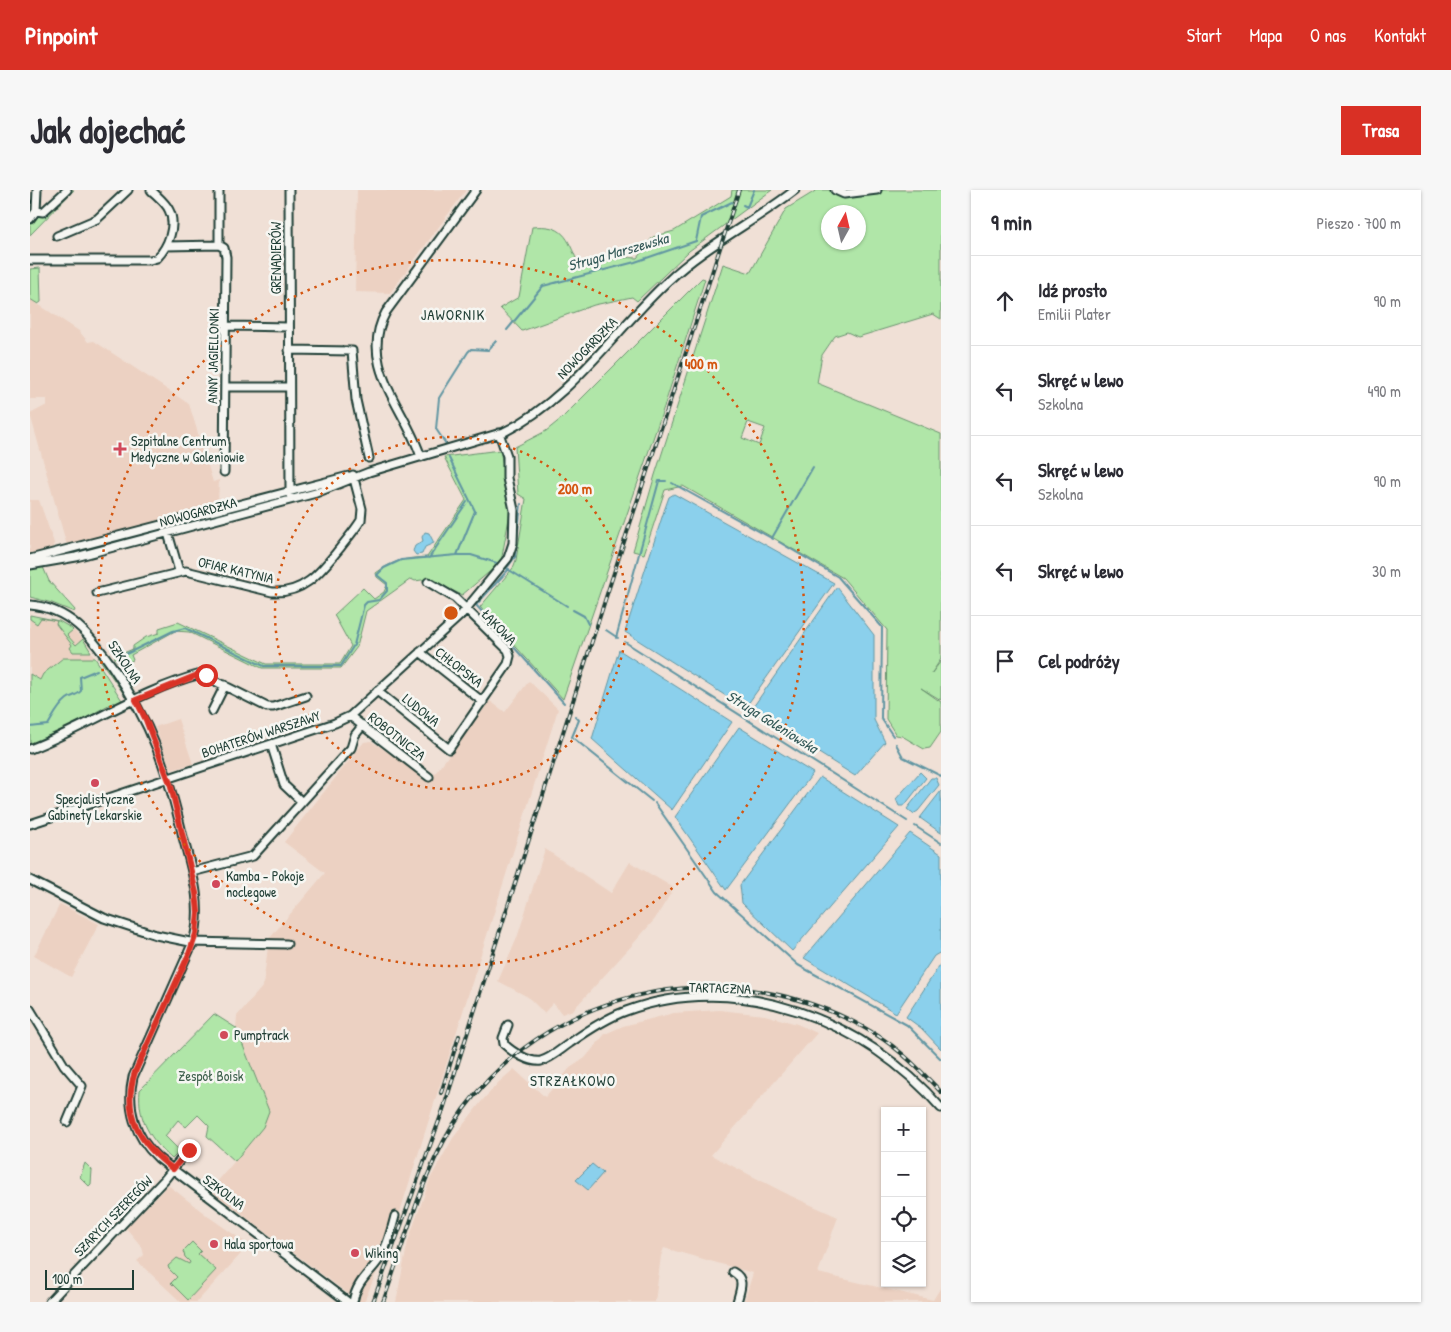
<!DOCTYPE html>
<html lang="pl">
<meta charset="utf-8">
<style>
body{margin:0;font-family:"Patrick Hand",sans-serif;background:#f7f7f7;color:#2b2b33}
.controls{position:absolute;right:15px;bottom:15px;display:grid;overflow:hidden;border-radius:0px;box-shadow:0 1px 4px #0004}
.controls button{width:45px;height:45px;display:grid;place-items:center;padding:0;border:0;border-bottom:1px solid #e1e1e2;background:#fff;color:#2b2b33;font:25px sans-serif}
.compass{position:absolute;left:791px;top:15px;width:45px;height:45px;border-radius:50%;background:#fff;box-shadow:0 1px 4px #0004;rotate:8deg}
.scale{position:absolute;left:15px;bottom:12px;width:89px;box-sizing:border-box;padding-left:5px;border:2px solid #1f3d34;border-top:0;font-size:14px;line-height:18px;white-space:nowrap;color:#1f3d34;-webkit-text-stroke:4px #f6f6f2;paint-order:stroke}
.stop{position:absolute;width:15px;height:15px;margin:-11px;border:4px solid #d93025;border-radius:50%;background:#fff}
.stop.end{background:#d93025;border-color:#fff;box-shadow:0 1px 5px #0008}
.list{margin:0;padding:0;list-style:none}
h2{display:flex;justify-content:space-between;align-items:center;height:65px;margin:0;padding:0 20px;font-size:21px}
h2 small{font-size:16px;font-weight:400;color:#7c7c81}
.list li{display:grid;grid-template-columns:32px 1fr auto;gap:15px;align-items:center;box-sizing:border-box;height:90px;padding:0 20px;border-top:1px solid #e1e1e2}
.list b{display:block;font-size:19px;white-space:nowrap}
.list p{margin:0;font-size:16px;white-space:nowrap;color:#7c7c81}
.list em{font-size:16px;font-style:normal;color:#7c7c81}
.icon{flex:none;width:28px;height:28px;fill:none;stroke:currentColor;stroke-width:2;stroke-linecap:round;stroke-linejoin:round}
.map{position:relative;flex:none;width:911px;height:1112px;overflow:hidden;border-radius:0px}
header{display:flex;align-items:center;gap:30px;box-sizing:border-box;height:70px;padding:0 25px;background:#d93025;color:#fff}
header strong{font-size:24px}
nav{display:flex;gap:28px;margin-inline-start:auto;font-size:18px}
.intro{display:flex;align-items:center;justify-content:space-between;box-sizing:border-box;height:120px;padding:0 30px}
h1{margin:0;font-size:35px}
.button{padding:12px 22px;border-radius:0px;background:#d93025;color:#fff;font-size:18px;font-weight:700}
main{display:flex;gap:30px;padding:0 30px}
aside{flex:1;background:#fff;border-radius:0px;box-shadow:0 1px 4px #0004}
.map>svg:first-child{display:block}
</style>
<header>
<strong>Pinpoint</strong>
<nav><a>Start</a><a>Mapa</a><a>O nas</a><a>Kontakt</a></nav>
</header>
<div class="intro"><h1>Jak dojechać</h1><a class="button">Trasa</a></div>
<main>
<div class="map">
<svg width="911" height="1112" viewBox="0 0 911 1112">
<rect width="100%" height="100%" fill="#f0e0d6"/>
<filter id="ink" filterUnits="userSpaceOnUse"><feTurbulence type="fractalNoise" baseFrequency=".02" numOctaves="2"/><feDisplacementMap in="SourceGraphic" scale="10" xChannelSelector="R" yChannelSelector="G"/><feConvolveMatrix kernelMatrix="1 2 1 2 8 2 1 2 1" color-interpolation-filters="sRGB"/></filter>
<g filter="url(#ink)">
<path fill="#ecd1c2" d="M327 0H436L360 103 325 102Z
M0 109 49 141 58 152 64 151 159 214 183 292 189 290 188 314 37 356 0 224 17 215V209H0Z
M0 310H9L24 353 22 360 0 365Z
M0 426 29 431 41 438 54 450 65 468H33L13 484 10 490 0 484Z
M499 491 528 519 364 1041 334 1112H329L180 1000 222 951 218 868 206 838 207 826 233 796 239 749 295 683 254 652 334 552 341 551 400 590 460 511 475 522Z
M148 529 163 574 141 580 125 537Z
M515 659 581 703 600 672 644 698 625 729 604 753 543 820 532 824 523 813 514 823 498 807 468 791 487 748Z
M30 714 69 734 41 787 4 766Z
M689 820 735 825 767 834 787 843 681 965 761 1006 808 1027 788 1083 903 1110 911 1097V1112H714L723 1083 634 1058 631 1066 625 1112H366L378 1051 400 989 423 948 451 912 469 892 484 879 515 907 540 878 555 868 575 844 593 836 644 823Z
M138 995 179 1027 219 1055 167 1112H151L107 1071 114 1065 112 1057 96 1038Z"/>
<path fill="#b0e6a8" stroke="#68926e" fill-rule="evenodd" d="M34 0H44L0 45V35Z
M702 0H742L659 61 607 111 602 107 564 115 492 141 470 118 489 107 502 37C534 34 537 47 548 73 569 72 586 66 607 68L623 47 644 41 701 6Z
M787 0H911V129L903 124 828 147 817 142 805 146 792 165 787 193 911 244V469L901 484 911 471V510L891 498 911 512V542L900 558 894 559 872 546 866 545 856 529 857 440 813 388 653 296 635 300 614 364 603 361 625 285 693 74 720 83 756 19ZM798 22H828V52H798ZM718 232 735 238 729 255 712 248Z
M10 78 11 112 8 114 0 109V79Z
M672 88 675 89 635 214 533 509 450 417 483 378 486 370 496 309 488 304 485 257 516 241 532 228Z
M470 260 481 317 471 372 432 405 398 389 385 391 381 389 336 421 327 457 311 478H232L159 442 145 441 101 465 103 470 91 476 84 467 103 459V456L116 447 129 443V438L148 432 236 474H310L321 456 304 425 333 398 344 409 354 402 357 395 347 387 346 383C363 370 376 368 397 367L436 310 414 267Z
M13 377 19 391 45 420 44 422 22 413 0 407V378Z
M0 425 29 431 41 438 43 440 37 445 46 455 53 449 61 462H43L40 458 42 455 26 434 27 431 11 428 7 434 0 429Z
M68 467 71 468 99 507 98 510Z
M33 468H65L93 512 87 515 84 512 66 522 68 526 0 555V484L10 490 13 484Z
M184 824 206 838 239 921 233 937 205 971 177 946 179 936 168 925 156 937 148 930 135 946 150 961 142 969C121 950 107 930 110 900Z
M55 973 62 980 61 994 59 996 50 987Z
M162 1052 171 1061 168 1064 186 1080 158 1110 141 1093 147 1087 139 1079 138 1076 147 1068 159 1074 160 1072 155 1067 153 1061Z"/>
<path fill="#8bd0ec" stroke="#6095a2" d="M644 304 804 393 715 518 595 442 634 321 639 307Z
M395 342 399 343 404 353 395 357 392 364 386 365 383 361 385 356 393 351 392 347Z
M807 397 844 445V530L855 552 825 586 721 520Z
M589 460 702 532 642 620 562 549Z
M709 537 783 583 696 700 645 627Z
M890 582 896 588 874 616H869L866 609Z
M790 587 869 637 762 761 712 713 710 695Z
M901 588H906L909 595 888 621 883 624 877 619Z
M911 601V643L890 628Z
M880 643 911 664V762L904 766 866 823 774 768Z
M911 773V859L891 838 876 827Z
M562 974 573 983 558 1000 546 990Z"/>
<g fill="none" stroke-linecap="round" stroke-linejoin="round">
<path stroke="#6095a2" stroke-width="2" d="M713 15 717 17 724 0
M477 140 513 96 605 72 666 51 671 27 702 12
M416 254 406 239 409 208 438 162 441 159 458 160 466 151
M419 268 445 321 427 365
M642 293 743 349
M742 348 783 277
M749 352 808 387 852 437 851 528 863 546
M399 368 437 312
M476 378 537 416
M477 378 485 367 491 314
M479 379 446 415 534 513
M543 420 554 426 558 434
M576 440 588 448
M586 448 629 291H636
M595 452 877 631
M88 468 143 441 155 438 234 476H311L324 455 334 415 337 412 349 410 357 401V393L347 385 354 378 371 370 427 365H441L470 374
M545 526 549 530 542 547 622 611
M0 537 18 535C24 525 28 516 37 509 42 505 47 506 51 501L50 487 67 480
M866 554 873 567 911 586
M625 613 687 702 768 775 877 835 911 869
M885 636 911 653"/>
<defs>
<path id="minor" d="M189 0V55L194 58 196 67 194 282
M259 0 260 305
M805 0 814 4 847 0
M6 21 13 22 37 0
M0 29 6 21 7 0
M27 46 67 29 98 0
M136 56 189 55
M0 70H120L127 68C138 57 147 35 139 20 136 13 127 6 121 0
M196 136 259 137
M259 160 322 161 326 210 339 268
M196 197H258
M391 267C376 219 327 174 356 122L446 0
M138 343 149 381
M0 369 319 286
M0 375 46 367 286 303 339 282 474 242C541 209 584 141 638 91 676 55 724 32 765 0
M67 403 156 381 242 402C275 404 291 381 310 358 317 349 325 340 331 330L332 319 323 285
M0 415C39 418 61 446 82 476 122 534 137 579 153 647 162 681 174 716 163 752L103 887C96 918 105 947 128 968L318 1112
M390 462 453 512
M347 501 419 559 478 474 480 466 478 460 425 408 398 392
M182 521 195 495
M320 526 399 587
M241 554 254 595 272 612
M0 559C57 537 113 499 171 484L237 517H243L276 506
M0 634 305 533 320 526 431 425 478 368 483 353 484 320 477 288V266L469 243
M162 682 223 666 321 558 325 545 333 535
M0 690 74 728 126 745 160 752 257 754
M0 819 34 875 52 896 37 932
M478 835 473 848 474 854C482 862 500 873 511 871 522 868 531 859 540 853 557 841 576 828 596 821 708 779 837 831 911 918
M703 1082C716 1089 710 1100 707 1112
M19 1112 135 989 159 959
M323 1112C326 1095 335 1087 345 1075 356 1062 361 1041 365 1026"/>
</defs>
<use href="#minor" stroke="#1f3d34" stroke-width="11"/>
<use href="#minor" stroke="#f6f6f2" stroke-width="7"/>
<defs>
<path id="rail" d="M411 903 429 846
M343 1112 413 920 577 404 709 0
M353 1112C376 1049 394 974 433 920 528 790 710 761 845 844 870 859 891 881 911 902"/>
</defs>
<use href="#rail" stroke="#1f3d34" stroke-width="4"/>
<use href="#rail" stroke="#f6f6f2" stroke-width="2" stroke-dasharray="5.5" stroke-linecap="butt"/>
</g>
</g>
<g fill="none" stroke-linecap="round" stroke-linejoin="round" filter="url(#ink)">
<path stroke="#d93025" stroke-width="6" d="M159 960 143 979C110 954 91 925 105 882L159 764 166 744 168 722 166 703 141 596 116 530 106 510 165 486 176 485"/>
</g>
<g fill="none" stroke="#d45610" stroke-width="2.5" stroke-dasharray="2.5 5">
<circle cx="421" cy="423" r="176"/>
<circle cx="421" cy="423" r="353"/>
</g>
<g fill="#d1495b" stroke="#f6f6f2" stroke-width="2">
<path d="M87.5 251.5h5v5h5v5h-5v5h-5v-5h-5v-5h5z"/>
<circle cx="65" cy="593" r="5"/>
<circle cx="186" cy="694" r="5"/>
<circle cx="194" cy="845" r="5"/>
<circle cx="184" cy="1054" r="5"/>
<circle cx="325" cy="1063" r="5"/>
</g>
<g text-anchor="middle" stroke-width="5" stroke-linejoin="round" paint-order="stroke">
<g font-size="14" fill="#1f3d34" stroke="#f6f6f2">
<text transform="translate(246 68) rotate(-90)" y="5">GRENADIERÓW</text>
<text transform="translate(557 158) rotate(-46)" y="5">NOWOGARDZKA</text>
<text transform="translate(183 166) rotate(-89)" y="5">ANNY JAGIELLONKI</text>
<text transform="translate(168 322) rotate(-15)" y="5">NOWOGARDZKA</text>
<text transform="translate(206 380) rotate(13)" y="5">OFIAR KATYNIA</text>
<text transform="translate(469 437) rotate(46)" y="5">ŁĄKOWA</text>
<text transform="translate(95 472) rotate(56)" y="5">SZKOLNA</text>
<text transform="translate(429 477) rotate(38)" y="5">CHŁOPSKA</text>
<text transform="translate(391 520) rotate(39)" y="5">LUDOWA</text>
<text transform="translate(231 544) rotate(-18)" y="5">BOHATERÓW WARSZAWY</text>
<text transform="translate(367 546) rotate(38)" y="5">ROBOTNICZA</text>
<text transform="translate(690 798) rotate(2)" y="5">TARTACZNA</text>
<text transform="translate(194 1002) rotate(37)" y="5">SZKOLNA</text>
<text transform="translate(83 1026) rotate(-46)" y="5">SZARYCH SZEREGÓW</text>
</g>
<g font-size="14" fill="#1f3d34" stroke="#f6f6f2" text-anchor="start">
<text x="101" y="256">Szpitalne Centrum<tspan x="101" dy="16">Medyczne w Goleniowie</tspan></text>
<text x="65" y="614" text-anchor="middle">Specjalistyczne<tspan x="65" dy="16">Gabinety Lekarskie</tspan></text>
<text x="196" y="691">Kamba - Pokoje<tspan x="196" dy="16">noclegowe</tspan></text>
<text x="204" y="850">Pumptrack</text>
<text x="194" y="1059">Hala sportowa</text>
<text x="335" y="1068">Wiking</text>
</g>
<g font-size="14" fill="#3c5f4b" stroke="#f6f6f2">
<text x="181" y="891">Zespół Boisk</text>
</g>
<g font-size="15" font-style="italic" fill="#355a59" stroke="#f6f6f2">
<text transform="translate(588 62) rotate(-16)" y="5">Struga Marszewska</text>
<text transform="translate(742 532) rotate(32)" y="5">Struga Goleniowska</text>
</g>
<g font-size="15" letter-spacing="1" fill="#1f3d34" stroke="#f6f6f2">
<text x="423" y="130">JAWORNIK</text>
<text x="543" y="896">STRZAŁKOWO</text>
</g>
</g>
<circle cx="421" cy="423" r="8" fill="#d45610" stroke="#f6f6f2" stroke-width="2.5"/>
<g font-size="15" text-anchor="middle" font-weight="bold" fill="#d45610" stroke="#f6f6f2" stroke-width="5" stroke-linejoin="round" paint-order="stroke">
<text x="671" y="179">400 m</text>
<text x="545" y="304">200 m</text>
</g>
</svg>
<div class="controls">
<button>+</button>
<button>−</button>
<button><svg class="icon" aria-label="locate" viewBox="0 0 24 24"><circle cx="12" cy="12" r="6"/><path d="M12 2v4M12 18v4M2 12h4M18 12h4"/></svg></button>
<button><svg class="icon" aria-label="layers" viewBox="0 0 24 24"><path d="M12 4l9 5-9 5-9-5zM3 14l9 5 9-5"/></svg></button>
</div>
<svg class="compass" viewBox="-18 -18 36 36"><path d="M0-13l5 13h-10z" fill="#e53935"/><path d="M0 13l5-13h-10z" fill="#7c7c81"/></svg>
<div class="scale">100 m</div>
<div class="stop" style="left:176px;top:485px"></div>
<div class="stop end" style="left:159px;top:960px"></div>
</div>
<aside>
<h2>9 min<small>Pieszo · 700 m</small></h2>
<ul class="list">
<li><svg class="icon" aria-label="ahead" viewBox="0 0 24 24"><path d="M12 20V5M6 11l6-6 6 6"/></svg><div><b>Idź prosto</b><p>Emilii Plater</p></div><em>90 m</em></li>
<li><svg class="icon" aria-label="left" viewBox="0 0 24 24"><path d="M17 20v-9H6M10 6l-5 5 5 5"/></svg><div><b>Skręć w lewo</b><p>Szkolna</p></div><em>490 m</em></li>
<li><svg class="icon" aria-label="left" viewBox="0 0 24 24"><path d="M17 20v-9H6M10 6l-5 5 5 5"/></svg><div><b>Skręć w lewo</b><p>Szkolna</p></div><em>90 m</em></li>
<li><svg class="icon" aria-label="left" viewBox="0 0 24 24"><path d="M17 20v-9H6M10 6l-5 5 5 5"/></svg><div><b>Skręć w lewo</b></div><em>30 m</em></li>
<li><svg class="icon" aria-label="arrive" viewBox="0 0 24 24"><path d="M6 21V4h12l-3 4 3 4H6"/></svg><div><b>Cel podróży</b></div></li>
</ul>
</aside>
</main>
